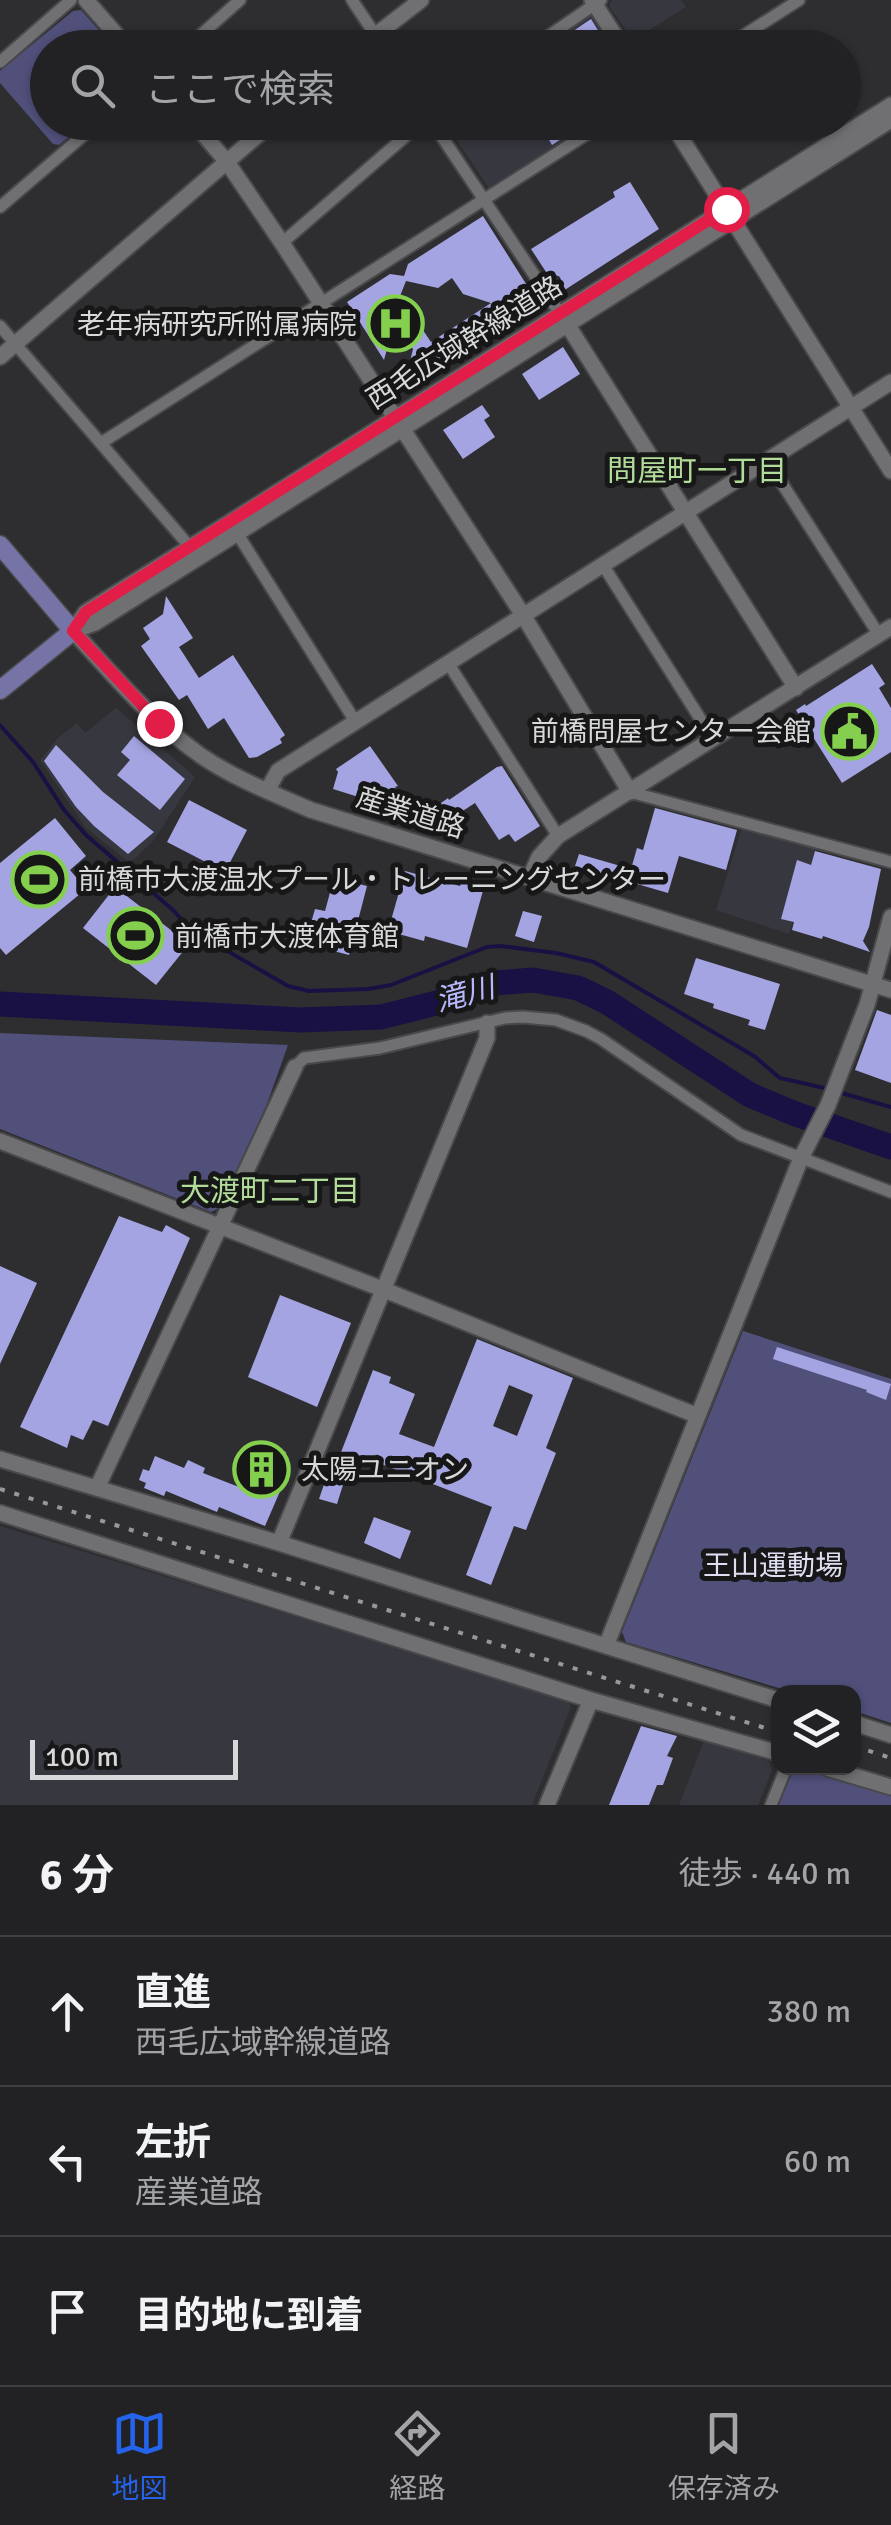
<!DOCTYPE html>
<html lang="ja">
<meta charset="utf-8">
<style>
body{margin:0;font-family:Signika,"Noto Sans JP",sans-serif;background:#2e2f32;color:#f1f3f6}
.controls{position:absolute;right:30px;bottom:30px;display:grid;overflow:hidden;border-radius:20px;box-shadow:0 2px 8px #0004}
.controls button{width:90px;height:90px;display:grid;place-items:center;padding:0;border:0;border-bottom:2px solid #3f3f42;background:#222225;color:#f1f3f6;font:50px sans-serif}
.scale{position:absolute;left:30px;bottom:25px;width:208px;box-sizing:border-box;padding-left:10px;border:5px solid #d7d8d9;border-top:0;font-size:28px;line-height:35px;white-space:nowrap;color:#d7d8d9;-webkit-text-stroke:8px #171718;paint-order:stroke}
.stop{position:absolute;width:30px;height:30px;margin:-22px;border:8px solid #e11d48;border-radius:50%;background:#fff}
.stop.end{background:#e11d48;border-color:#fff;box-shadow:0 2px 10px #0008}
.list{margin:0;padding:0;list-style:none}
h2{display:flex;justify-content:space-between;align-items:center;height:130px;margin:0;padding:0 40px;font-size:42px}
h2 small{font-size:32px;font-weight:400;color:#a2a4a7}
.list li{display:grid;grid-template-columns:65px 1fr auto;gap:30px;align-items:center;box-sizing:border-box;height:150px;padding:0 40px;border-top:2px solid #3f3f42}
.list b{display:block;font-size:38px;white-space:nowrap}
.list p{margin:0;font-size:32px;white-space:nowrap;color:#a2a4a7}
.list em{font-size:32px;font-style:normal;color:#a2a4a7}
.icon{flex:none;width:55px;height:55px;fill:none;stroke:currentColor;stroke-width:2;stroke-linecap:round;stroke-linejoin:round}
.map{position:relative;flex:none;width:891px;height:1805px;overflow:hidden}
.search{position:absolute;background:#222225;box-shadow:0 2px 8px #0004;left:30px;right:30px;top:30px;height:110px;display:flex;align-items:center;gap:25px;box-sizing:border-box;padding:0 35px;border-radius:55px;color:#a2a4a7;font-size:38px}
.sheet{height:580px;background:#222225}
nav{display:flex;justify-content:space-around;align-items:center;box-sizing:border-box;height:140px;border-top:2px solid #3f3f42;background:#222225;font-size:28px;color:#a2a4a7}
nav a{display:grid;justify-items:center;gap:5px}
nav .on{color:#2563eb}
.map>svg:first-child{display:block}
</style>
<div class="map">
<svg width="891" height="1805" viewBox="0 0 891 1805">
<rect width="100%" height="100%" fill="#2e2e31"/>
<path fill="#373740" d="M612 0H681L686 7 633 40 609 6Z
M594 7 620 48H535Z
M445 123H599L491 191Z
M116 708 195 777 153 841 130 863 86 828 40 760 58 738 77 723 85 733Z
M742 828 815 849 789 934 716 910Z
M0 1526 567 1700 571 1707 532 1805H0Z
M704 1741 769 1761 772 1770 758 1805H679Z"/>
<path fill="#51507b" d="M81 10 114 47 48 48V122L86 123 59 145 53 144 0 83V71L73 11Z
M0 1033 288 1045 267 1104 219 1208 211 1212 0 1129Z
M743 1331 891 1379V1723L854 1711V1692H792L626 1642 622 1632Z
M800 1768 891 1795V1805H779L793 1771Z"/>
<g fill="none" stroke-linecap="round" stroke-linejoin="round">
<path stroke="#191043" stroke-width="4" d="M0 725 33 762 64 810 86 835 173 910 191 930 288 986 309 991 368 989 391 985 487 947 501 946 556 953 594 962 754 1056 780 1078 829 1089
M838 1092 891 1107"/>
<path stroke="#191043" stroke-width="25" d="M0 1004 301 1020 381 1017 452 999 495 983 533 980 578 988 607 1002 750 1095 793 1113 891 1147"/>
</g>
<path fill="#a4a4e3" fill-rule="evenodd" d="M591 19 609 48H548Z
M551 122H588L552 145 542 128Z
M630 182 659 229 560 293 558 291 562 284 560 277 554 274 548 275 531 249 615 197 613 192Z
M483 216 528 287 524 294 526 301 529 304H539L403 390 413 349 394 323 384 360 347 302 390 274 404 276 408 264ZM452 278 463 294 491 303 431 342 400 296 406 281 438 288Z
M563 347 580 374 539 400 522 374Z
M482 405 490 416 484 420 495 437 463 459 443 430Z
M166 596 193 638 179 647 199 678 233 655 285 735 280 739 282 743 257 757 249 758 224 718 208 729 187 695 179 700 141 646 150 639 143 628 163 614Z
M872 664 885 684 879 688 891 708V752L842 783 796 710 805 704 806 706Z
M134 736 185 779 160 810 117 775 130 760 121 752Z
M56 745 103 792 154 832 128 854 94 826 76 807 44 761Z
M370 746 398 786 395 787 408 805 400 810 333 789 338 772 336 769Z
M502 766 540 826 515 842 509 834 499 840 475 803 444 823 434 808 448 798 449 800 497 767Z
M189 800 247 830 225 872 167 842Z
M655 808 737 830 726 870 679 856 668 893 575 866 579 854 631 869 637 848 643 850Z
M55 818 86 856 70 870 86 889 6 955 0 948V863Z
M815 851 881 869 869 927 863 941 870 952 823 936 822 939 792 930 794 922 781 919 797 860 811 865Z
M405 871 460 886 462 880 484 887 467 948 425 936 424 941 388 931Z
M334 878 367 886 349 955 318 947 323 927 311 923 315 909 325 911Z
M115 887 189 944 156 985 83 928Z
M523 911 542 916 534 942 515 936Z
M696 958 780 984 765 1030 748 1025 750 1020 713 1008 714 1004 684 994Z
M877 1010 891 1015V1083L855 1070Z
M119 1216 162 1232 166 1225 190 1238 108 1426 93 1420 83 1440 71 1435 67 1448 20 1427Z
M0 1266 37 1283 0 1364Z
M280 1295 351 1323 317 1407 248 1377Z
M477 1339 573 1378 546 1448 556 1453 526 1530 514 1526 491 1585 466 1575 492 1507 353 1453 337 1504 319 1499 331 1464 336 1465 373 1370 391 1377 389 1383 415 1394 399 1434 434 1447ZM509 1385 533 1395 517 1436 493 1426Z
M777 1347 891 1384 886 1400 866 1392 867 1390 773 1359Z
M258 1441 286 1452 272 1486 281 1489 265 1526 219 1507 217 1512 166 1491 164 1496 144 1488 146 1483 139 1480 143 1469 149 1471 155 1456 184 1468 188 1460 205 1468 203 1473 239 1487Z
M374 1517 411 1531 400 1559 364 1543Z
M641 1726 677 1736 667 1756 673 1758 663 1785H657L649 1805H609Z"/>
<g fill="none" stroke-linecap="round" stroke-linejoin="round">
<defs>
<path id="street" d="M352 0 384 48
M186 48 240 0
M531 48 601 0
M724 48 799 0
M0 62 71 0
M432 122 563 318
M0 207 99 122
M282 243 422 122
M0 326 190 547
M101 443 606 122
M767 460 879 635
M237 533 355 721
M603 565 713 739
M448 663 558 836
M630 792 891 862
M295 1067 304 1058 380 1048 505 1018 523 1017 556 1020 586 1031 601 1039 741 1135 891 1192
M771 1805 786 1768"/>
<path id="secondary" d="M86 0 128 48
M592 0 623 48
M359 48 421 0
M193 122 227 162 282 243 523 615 630 792
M671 122 891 471
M567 324 796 688
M0 357 273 122
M73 631 86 612 227 524 891 105
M73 631 95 623 891 120
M73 631C113 675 151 720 200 755 233 778 274 794 311 810L891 990
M267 791 278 771 891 382
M530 877 539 857 558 836 891 627
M0 1141 382 1289 698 1416
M0 1459 279 1543 778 1700
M97 1488 295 1067
M0 1513 591 1700 778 1753
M279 1543 487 1038V1023
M606 1646 801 1158 828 1105 867 1005 891 917
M854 1723 891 1735
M827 1768 891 1787
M547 1805 591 1700"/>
<path id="primary" d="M0 545 73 631 0 690"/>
</defs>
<use href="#street" stroke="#49494b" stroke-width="15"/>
<use href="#secondary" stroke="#49494b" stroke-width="19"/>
<use href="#primary" stroke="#49494b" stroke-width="21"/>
<use href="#street" stroke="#707073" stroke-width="11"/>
<use href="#secondary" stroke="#707073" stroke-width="15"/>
<use href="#primary" stroke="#7674a6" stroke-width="18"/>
<path stroke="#979899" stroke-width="4" stroke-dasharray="5 10" stroke-linecap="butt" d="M0 1489 778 1732
M854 1746 891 1758"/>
<defs>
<path id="street-bridge" d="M533 295 553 283"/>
</defs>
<use href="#street-bridge" stroke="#49494b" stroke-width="15" stroke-linecap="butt"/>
<use href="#street-bridge" stroke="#707073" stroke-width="11"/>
</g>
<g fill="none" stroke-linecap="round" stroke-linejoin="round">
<path stroke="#e11d48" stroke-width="12" d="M159 723 73 631 86 612 726 209"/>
</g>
<defs>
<symbol id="hospital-ring" viewBox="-11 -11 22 22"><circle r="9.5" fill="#171718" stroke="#84d04e" stroke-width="1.5"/><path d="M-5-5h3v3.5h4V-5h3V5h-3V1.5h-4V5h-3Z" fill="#84d04e"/></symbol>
<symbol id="civic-ring" viewBox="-11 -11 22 22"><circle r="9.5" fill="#171718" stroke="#84d04e" stroke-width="1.5"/><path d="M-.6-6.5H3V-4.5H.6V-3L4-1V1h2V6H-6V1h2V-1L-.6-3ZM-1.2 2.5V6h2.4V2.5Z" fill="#84d04e"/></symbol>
<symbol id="stadium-ring" viewBox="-11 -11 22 22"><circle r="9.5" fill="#171718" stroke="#84d04e" stroke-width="1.5"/><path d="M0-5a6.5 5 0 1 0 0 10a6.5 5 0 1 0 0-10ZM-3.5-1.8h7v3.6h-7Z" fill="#84d04e"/></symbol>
<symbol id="building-ring" viewBox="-11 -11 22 22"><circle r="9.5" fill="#171718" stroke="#84d04e" stroke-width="1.5"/><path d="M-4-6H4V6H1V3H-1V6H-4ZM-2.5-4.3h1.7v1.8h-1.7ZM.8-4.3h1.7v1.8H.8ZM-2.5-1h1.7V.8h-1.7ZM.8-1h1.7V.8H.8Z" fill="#84d04e"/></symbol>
</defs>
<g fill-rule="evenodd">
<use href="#hospital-ring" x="364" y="292" width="63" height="63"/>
<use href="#civic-ring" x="818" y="700" width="63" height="63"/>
<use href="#stadium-ring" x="8" y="848" width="63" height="63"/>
<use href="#stadium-ring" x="104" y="904" width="63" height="63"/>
<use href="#building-ring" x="230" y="1438" width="63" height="63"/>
</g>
<g text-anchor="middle" stroke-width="10" stroke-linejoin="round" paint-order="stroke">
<g font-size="28" fill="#d7d8d9" stroke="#171718" text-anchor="start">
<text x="357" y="334" text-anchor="end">老年病研究所附属病院</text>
<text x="811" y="741" text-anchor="end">前橋問屋センター会館</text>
<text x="78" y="889">前橋市大渡温水プール・トレーニングセンター</text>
<text x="175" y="946">前橋市大渡体育館</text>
<text x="301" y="1479">太陽ユニオン</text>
</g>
<g font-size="28" fill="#d7d8d9" stroke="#171718">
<text transform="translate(464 342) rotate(-32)" y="10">西毛広域幹線道路</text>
<text transform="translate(411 812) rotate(17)" y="10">産業道路</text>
</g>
<g font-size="28" fill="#dedef0" stroke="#171718">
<text x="773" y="1575">王山運動場</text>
</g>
<g font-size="30" fill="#b2dc99" stroke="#171718">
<text x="697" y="481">問屋町一丁目</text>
<text x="270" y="1201">大渡町二丁目</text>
</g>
<g font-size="30" font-style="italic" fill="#b7b7fb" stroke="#171718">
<text transform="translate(465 994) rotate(-15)" y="10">滝川</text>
</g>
</g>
</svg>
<div class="controls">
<button><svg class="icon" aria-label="layers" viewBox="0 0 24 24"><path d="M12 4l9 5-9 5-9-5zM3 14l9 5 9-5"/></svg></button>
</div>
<div class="scale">100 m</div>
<div class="stop" style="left:726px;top:209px"></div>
<div class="stop end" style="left:159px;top:723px"></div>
<div class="search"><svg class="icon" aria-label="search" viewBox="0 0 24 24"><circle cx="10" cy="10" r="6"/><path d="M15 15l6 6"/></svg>ここで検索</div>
</div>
<section class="sheet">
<h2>6 分<small>徒歩 · 440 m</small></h2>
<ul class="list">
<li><svg class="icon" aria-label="ahead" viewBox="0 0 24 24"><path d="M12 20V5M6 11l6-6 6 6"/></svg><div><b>直進</b><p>西毛広域幹線道路</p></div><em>380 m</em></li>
<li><svg class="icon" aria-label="left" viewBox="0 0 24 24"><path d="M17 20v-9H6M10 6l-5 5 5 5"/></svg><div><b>左折</b><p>産業道路</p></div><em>60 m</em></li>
<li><svg class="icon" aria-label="arrive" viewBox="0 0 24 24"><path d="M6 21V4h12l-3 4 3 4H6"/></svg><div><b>目的地に到着</b></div></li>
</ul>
</section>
<nav>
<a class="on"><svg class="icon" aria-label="map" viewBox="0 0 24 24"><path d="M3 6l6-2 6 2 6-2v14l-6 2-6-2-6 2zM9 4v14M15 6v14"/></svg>地図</a>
<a><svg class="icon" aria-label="directions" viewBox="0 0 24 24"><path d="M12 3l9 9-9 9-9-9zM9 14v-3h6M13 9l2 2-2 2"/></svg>経路</a>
<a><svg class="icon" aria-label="saved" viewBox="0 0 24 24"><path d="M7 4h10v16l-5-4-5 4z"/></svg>保存済み</a>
</nav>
